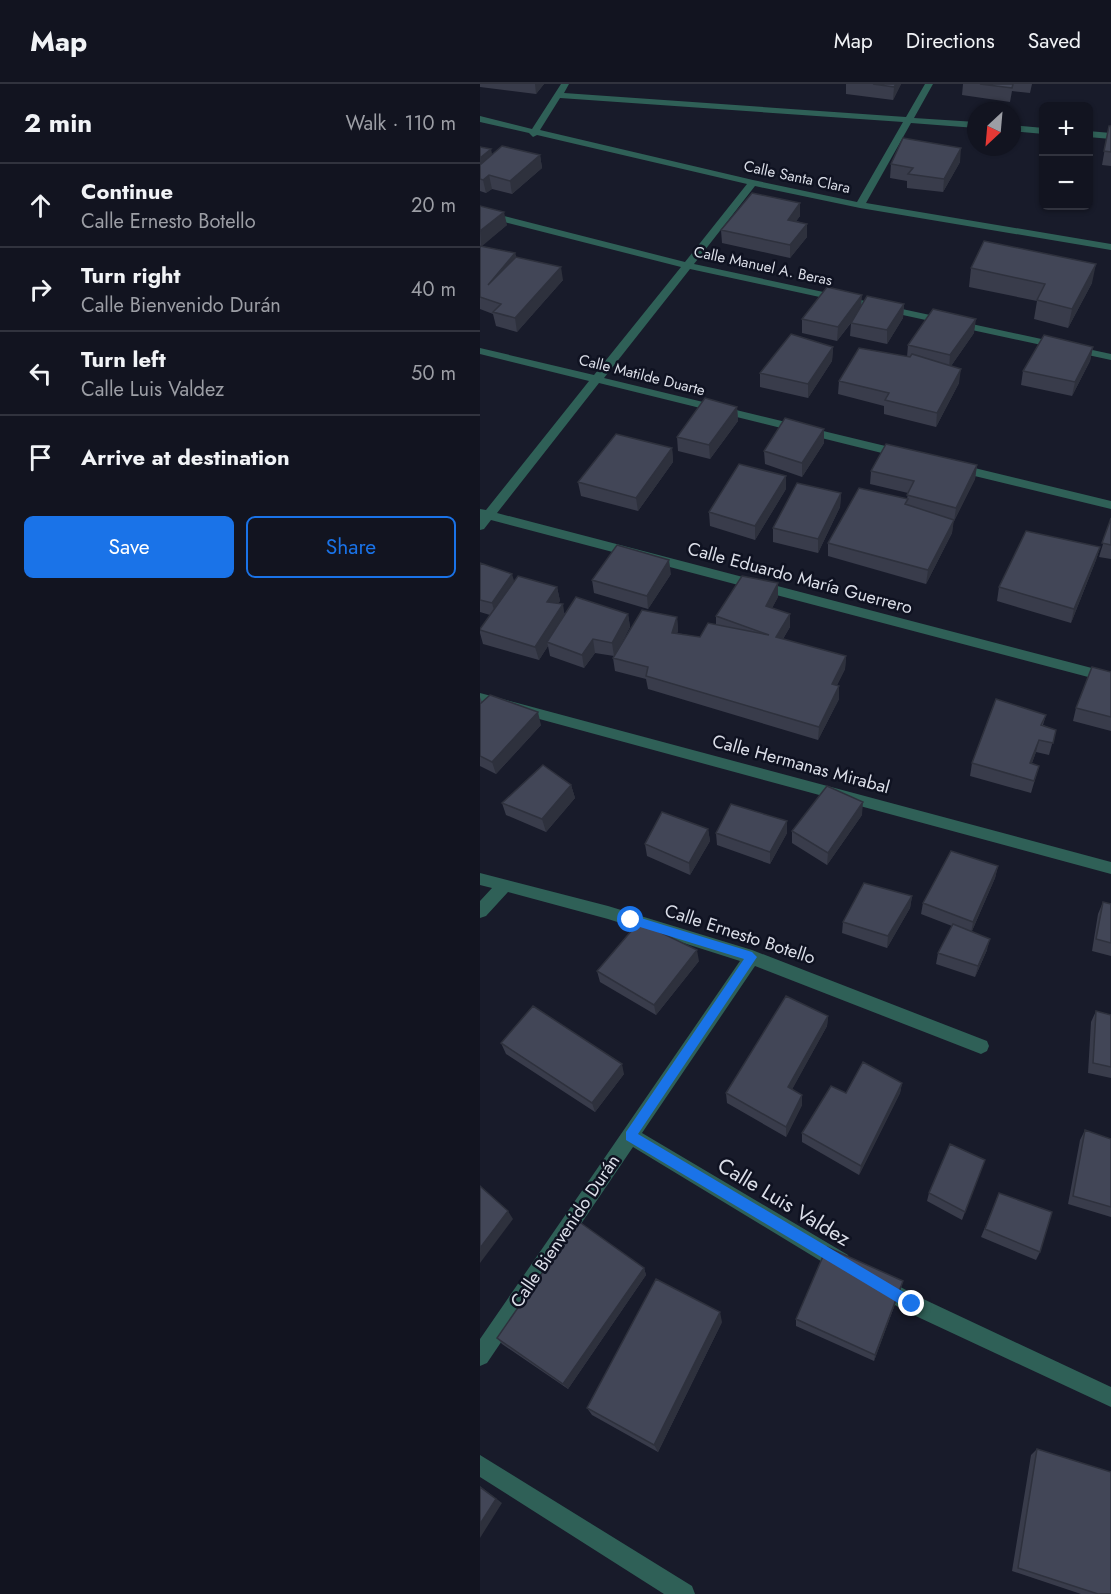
<!DOCTYPE html>
<meta charset="utf-8">
<style>
body{margin:0;font-family:Jost,sans-serif;background:#1f212d;color:#f1f3f6}
.controls{position:absolute;right:18px;top:18px;display:grid;overflow:hidden;border-radius:9px;box-shadow:0 2px 4px #0004}
.controls button{width:54px;height:54px;display:grid;place-items:center;padding:0;border:0;border-bottom:2px solid #31333e;background:#121420;color:#f1f3f6;font:30px sans-serif}
.compass{position:absolute;left:487px;top:18px;width:54px;height:54px;border-radius:50%;background:#121420;box-shadow:0 2px 4px #0004;rotate:206deg}
.stop{position:absolute;width:18px;height:18px;margin:-14px;border:4px solid #1a73e8;border-radius:50%;background:#fff}
.stop.end{background:#1a73e8;border-color:#fff;box-shadow:0 2px 6px #0008}
.list{margin:0;padding:0;list-style:none}
h2{display:flex;justify-content:space-between;align-items:center;height:78px;margin:0;padding:0 24px;font-size:26px}
h2 small{font-size:20px;font-weight:400;color:#9c9ea5}
.list li{display:grid;grid-template-columns:39px 1fr auto;gap:18px;align-items:center;box-sizing:border-box;height:84px;padding:0 24px;border-top:2px solid #31333e}
.list b{display:block;font-size:22px;white-space:nowrap}
.list p{margin:0;font-size:20px;white-space:nowrap;color:#9c9ea5}
.list em{font-size:20px;font-style:normal;color:#9c9ea5}
.actions{display:flex;gap:12px;padding:18px 24px}
.actions a{flex:1;padding:14px 0;border:2px solid #1a73e8;border-radius:9px;text-align:center;font-size:21px;color:#1a73e8}
.actions .main{background:#1a73e8;color:#fff}
.icon{flex:none;width:33px;height:33px;fill:none;stroke:currentColor;stroke-width:2;stroke-linecap:round;stroke-linejoin:round}
.map{position:relative;flex:none;width:631px;height:1510px;overflow:hidden}
header{display:flex;align-items:center;gap:36px;box-sizing:border-box;height:84px;padding:0 30px;background:#121420;border-bottom:2px solid #31333e}
header strong{font-size:28px}
nav{display:flex;gap:33px;margin-inline-start:auto;font-size:21px}
main{display:flex}
aside{flex:1;background:#121420}
.map>svg:first-child{display:block}
</style>
<header>
<strong>Map</strong>
<nav><a>Map</a><a>Directions</a><a>Saved</a></nav>
</header>
<main>
<aside>
<h2>2 min<small>Walk · 110 m</small></h2>
<ul class="list">
<li><svg class="icon" aria-label="ahead" viewBox="0 0 24 24"><path d="M12 20V5M6 11l6-6 6 6"/></svg><div><b>Continue</b><p>Calle Ernesto Botello</p></div><em>20 m</em></li>
<li><svg class="icon" aria-label="right" viewBox="0 0 24 24"><path d="M7 20v-9h11M14 6l5 5-5 5"/></svg><div><b>Turn right</b><p>Calle Bienvenido Durán</p></div><em>40 m</em></li>
<li><svg class="icon" aria-label="left" viewBox="0 0 24 24"><path d="M17 20v-9H6M10 6l-5 5 5 5"/></svg><div><b>Turn left</b><p>Calle Luis Valdez</p></div><em>50 m</em></li>
<li><svg class="icon" aria-label="arrive" viewBox="0 0 24 24"><path d="M6 21V4h12l-3 4 3 4H6"/></svg><div><b>Arrive at destination</b></div></li>
</ul>
<div class="actions"><a class="main">Save</a><a>Share</a></div>
</aside>
<div class="map">
<svg width="631" height="1510" viewBox="0 0 631 1510">
<rect width="100%" height="100%" fill="#181b2a"/>
<g fill="none" stroke-linecap="round" stroke-linejoin="round">
<path fill="#2f6057" fill-rule="evenodd" d="M81 0H89L84 9 426 33 445 0H453L434 34 496 38V44L431 39 386 119 631 160V166L380 124 275 102 214 180 631 270V276L210 185 124 294 422 366 426 367V373L422 374 119 299 17 429 631 589V599L11 436 4 445 0 446V425L6 426 109 297 0 270V264L114 291 201 183 0 132V126L205 178 267 100 57 51 53 53 49 49 0 38V32L52 45ZM80 14 423 38 377 118 273 96 60 46Z
M532 41 564 44V50L532 47Z
M608 47 631 49V55L608 53Z
M478 380 631 417V425L474 387 472 384Z
M0 609 631 778V790L0 619Z
M0 789 128 822 272 866 507 957 509 962 507 967 501 970 275 882 162 1049 368 1171 370 1178 368 1185 361 1187 354 1185 153 1063 7 1279 0 1282V1255L260 877 128 835 28 808 6 832 0 834V817L12 804 0 801Z
M402 1193 439 1213 631 1303V1323L425 1227 395 1209 393 1202 395 1195Z
M0 1371 212 1502 215 1510H184L0 1393Z"/>
</g>
<path fill="#393c4b" d="M0 0H64L56 10 0 3Z
M366 0H421L413 16 366 10Z
M483 0H552L550 9 532 7 530 18 482 11Z
M629 42H631V82L622 81Z
M0 63 12 71H60L62 84 32 110 12 105 6 109 0 107Z
M480 78 463 108 427 104V97L410 94 411 80Z
M320 119V132L316 137 327 140V153L310 174 242 159 241 146Z
M0 122 27 141 1 162 35 169 36 173 83 196 37 248 16 242 13 230 0 225Z
M491 184 612 199 588 244 554 235 557 217 489 203Z
M424 220 423 234 407 260 370 252 371 239 357 257 322 249V235L381 222Z
M494 249 471 282 479 299 456 343 404 330V322L358 310 359 297 427 273 428 261Z
M353 263 352 277 328 314 280 303V289Z
M613 263 610 277 592 312 541 301 543 287Z
M257 323 258 337 230 375 198 367 197 353Z
M344 359 322 393 285 380 284 367Z
M192 364 193 378 158 427 101 412 98 398Z
M497 381 495 395 474 437H473L472 449 446 500 348 472V459L427 415 428 409 390 400 391 387Z
M306 405 275 456 230 442 229 428Z
M361 409 360 423 338 469 293 458V444Z
M631 434V475L619 473Z
M620 463 616 476 591 539 517 517 519 503Z
M0 479 34 497 77 503 80 517 78 519 85 530H148L150 543 139 564 197 533 198 547 197 549 220 553 236 541V532L298 513 292 524 310 543 303 555 366 572 365 585 357 601 359 615 338 656 168 605 166 595 135 587 133 574 134 572 115 569 104 584 70 572 68 562 59 576 3 560 0 549V545L10 531 0 528Z
M191 490 168 525 114 509 112 496Z
M631 588V647L593 637 596 624Z
M0 613 2 618 61 641 16 690 0 682Z
M566 631 563 641 576 646 569 671 556 668 552 679 559 682 551 709 490 692 492 679Z
M91 701 95 714 66 748 26 731 22 719Z
M382 731 347 781 312 759V747Z
M307 737V749L290 780 237 761 236 749Z
M228 745 230 757 210 791 167 772 165 760Z
M518 782 515 794 492 847 507 866 495 893 456 880 458 869 472 842 441 830 443 819Z
M432 812 430 824 407 864 362 849 363 838Z
M623 818 631 820V872L612 867 618 830Z
M219 877 176 931 120 898 117 887Z
M616 927 631 931V994L608 989 611 938Z
M348 932 347 942 312 1005 322 1021 306 1053 247 1019 246 1009Z
M21 959 144 990 115 1028 26 970Z
M422 999 420 1009 379 1091 322 1058V1049L366 1009Z
M605 1046 631 1055V1133L588 1120 600 1056Z
M505 1076 482 1136 447 1117 449 1109Z
M519 1109 560 1168 556 1176 501 1153Z
M164 1184 166 1191 88 1305 22 1260 17 1254Z
M421 1204 394 1277 316 1242V1235Z
M242 1238 178 1368 112 1331 107 1324Z
M557 1365 631 1510H601L532 1487 551 1371Z"/>
<path fill="#2e313d" d="M55 0H64L56 10Z
M416 0H421L413 16 414 3Z
M481 64 480 78 463 108 464 95Z
M11 65 14 79 0 90V74Z
M60 71 62 84 32 110 30 97Z
M9 91 12 105 6 109 3 96Z
M320 119V132L308 149V136Z
M24 128 27 141 1 163 0 147Z
M327 140V153L310 174V161Z
M35 169 38 182 8 201Z
M616 180 612 199 588 244 592 225Z
M81 183 83 196 37 248 35 234Z
M382 211 381 225 357 257 358 243Z
M424 220 423 234 407 260V246Z
M496 235 494 249 469 285 470 271Z
M353 263 352 277 328 314V300Z
M613 263 610 277 592 312 595 298Z
M481 285 479 299 456 343 457 329Z
M257 323 258 337 230 375 229 361Z
M344 345V359L322 393V379Z
M192 364 193 378 158 427 156 414Z
M497 381 495 395 474 437 476 424Z
M306 392V405L275 456V442Z
M361 409 360 423 338 469V455Z
M474 436 472 449 446 500 448 486Z
M620 463 616 476 591 539 594 525Z
M189 476 191 490 168 525 167 512Z
M32 490 36 503 16 533 12 519Z
M298 499V513L286 535V522Z
M77 503 80 517 71 531 67 518Z
M83 520 85 534 67 558 68 562 59 576 55 563Z
M148 530 150 543 134 572 132 559Z
M310 530V543L296 566V553Z
M197 533 198 547 193 562 192 549Z
M113 555 115 569 104 584 102 571Z
M366 572 365 585 351 613 352 600Z
M359 602V615L338 656 339 643Z
M58 628 61 641 16 690 12 678Z
M559 656 556 668 547 692 550 679Z
M91 701 95 714 66 748 62 735Z
M383 718 382 731 347 781 348 769Z
M307 737V749L290 780V768Z
M228 745 230 757 210 791 209 779Z
M518 782 515 794 491 849 493 838Z
M432 812 430 824 407 864 408 852Z
M510 855 507 866 495 893 498 882Z
M217 866 219 877 176 931 174 921Z
M348 932 347 942 308 1013V1003Z
M142 980 144 990 115 1028 112 1019Z
M422 999 420 1009 379 1091 381 1082Z
M322 1011V1021L306 1053V1043Z
M28 1127 33 1135 0 1179V1164Z
M164 1184 166 1191 88 1305 83 1300Z
M423 1197 421 1204 394 1277 395 1271Z
M240 1228 242 1238 178 1368 174 1361Z
M0 1402 22 1419 0 1454Z"/>
<path fill="#424657" stroke="#2e313d" stroke-width="1.5" d="M393 0H416L414 3Z
M500 0H533L532 4Z
M629 42H631V68L624 67Z
M423 54 481 64 464 95 428 90 433 84 411 80Z
M22 62 60 71 30 97 9 91 3 96 0 95V81Z
M0 63 11 65 0 74Z
M272 109 320 119 308 136 327 140 310 161 241 146Z
M0 122 24 128 0 147Z
M504 157 616 180 592 225 557 216 565 200 491 184Z
M0 162 35 169 8 201 36 173 81 183 35 234 13 228 21 220 0 213Z
M347 203 382 211 358 243 322 235Z
M387 212 424 220 407 246 371 239Z
M453 225 496 235 470 271 428 261Z
M311 250 353 263 328 300 280 289Z
M564 251 613 263 595 298 543 287Z
M379 264 430 273 432 270 481 285 457 329 405 316 409 309 359 297Z
M225 314 257 323 229 361 197 353Z
M305 334 344 345 322 379 284 367Z
M136 350 192 364 156 414 98 398Z
M406 360 497 381 476 424 427 411 434 397 391 387Z
M259 380 306 392 275 442 229 428Z
M317 399 361 409 338 455 293 444Z
M379 404 428 415 425 420 474 436 448 486 348 459Z
M631 434V461L622 459Z
M546 447 620 463 594 525 519 503Z
M137 461 189 476 167 512 112 496Z
M0 479 32 490 12 519 0 516Z
M38 492 77 503 67 518 83 520 55 563 0 546V545Z
M262 492 298 499 286 522 310 530 296 553 366 572 352 600 359 602 339 643 166 592 168 583 133 574 162 526 197 533 192 549 220 553 228 539 289 551 236 532Z
M96 513 148 530 132 559 113 555 102 571 67 558Z
M612 583 631 588V633L596 624Z
M10 611 58 628 12 678 0 672V620Z
M516 615 566 631 561 641 576 646 573 659 559 656 550 679 559 682 554 697 492 679Z
M63 681 91 701 62 735 22 719Z
M347 702 383 718 348 769 312 747Z
M251 720 307 737 290 768 236 749Z
M182 728 228 745 209 779 165 760Z
M471 767 518 782 493 838 443 819Z
M384 799 432 812 408 852 363 838Z
M623 818 631 820V859L616 855Z
M159 838 217 866 174 921 117 887Z
M473 840 510 855 498 882 458 869Z
M306 912 348 932 308 1003 322 1011 306 1043 246 1009Z
M53 922 142 980 112 1019 21 959Z
M616 927 631 931V983L613 979Z
M383 978 422 999 381 1082 322 1049 351 1002 366 1009Z
M605 1046 631 1055V1123L593 1112Z
M470 1060 505 1076 485 1128 449 1109Z
M0 1102 28 1127 0 1164Z
M519 1109 572 1128 560 1168 505 1145Z
M98 1137 164 1184 83 1300 17 1254Z
M347 1163 423 1197 395 1271 316 1235Z
M176 1195 240 1228 174 1361 107 1324Z
M557 1365 631 1388V1510H618L538 1484Z
M0 1403 16 1415 0 1440Z"/>
<path fill="#1a73e8" d="M151 831 272 868 277 873 158 1050 437 1216V1225H428L146 1056V1048L264 875 147 839 146 836Z"/>
<g text-anchor="middle" stroke-width="5" stroke-linejoin="round" paint-order="stroke">
<g font-size="15" fill="#dbdee8" stroke="#0f1221">
<text transform="translate(317 93) rotate(12)" y="5">Calle Santa Clara</text>
<text transform="translate(283 182) rotate(12)" y="5">Calle Manuel A. Beras</text>
<text transform="translate(162 291) rotate(14)" y="5">Calle Matilde Duarte</text>
</g>
<g font-size="18" fill="#dbdee8" stroke="#0f1221">
<text transform="translate(320 494) rotate(15)" y="6">Calle Eduardo María Guerrero</text>
<text transform="translate(321 680) rotate(15)" y="6">Calle Hermanas Mirabal</text>
<text transform="translate(260 850) rotate(18)" y="6">Calle Ernesto Botello</text>
<text transform="translate(85 1147) rotate(-56)" y="6">Calle Bienvenido Durán</text>
</g>
<g font-size="21" fill="#dbdee8" stroke="#0f1221">
<text transform="translate(304 1118) rotate(31)" y="7">Calle Luis Valdez</text>
</g>
</g>
</svg>
<div class="controls">
<button>+</button>
<button>−</button>
</div>
<svg class="compass" viewBox="-18 -18 36 36"><path d="M0-13l5 13h-10z" fill="#e53935"/><path d="M0 13l5-13h-10z" fill="#9c9ea5"/></svg>
<div class="stop" style="left:151px;top:836px"></div>
<div class="stop end" style="left:432px;top:1220px"></div>
</div>
</main>
